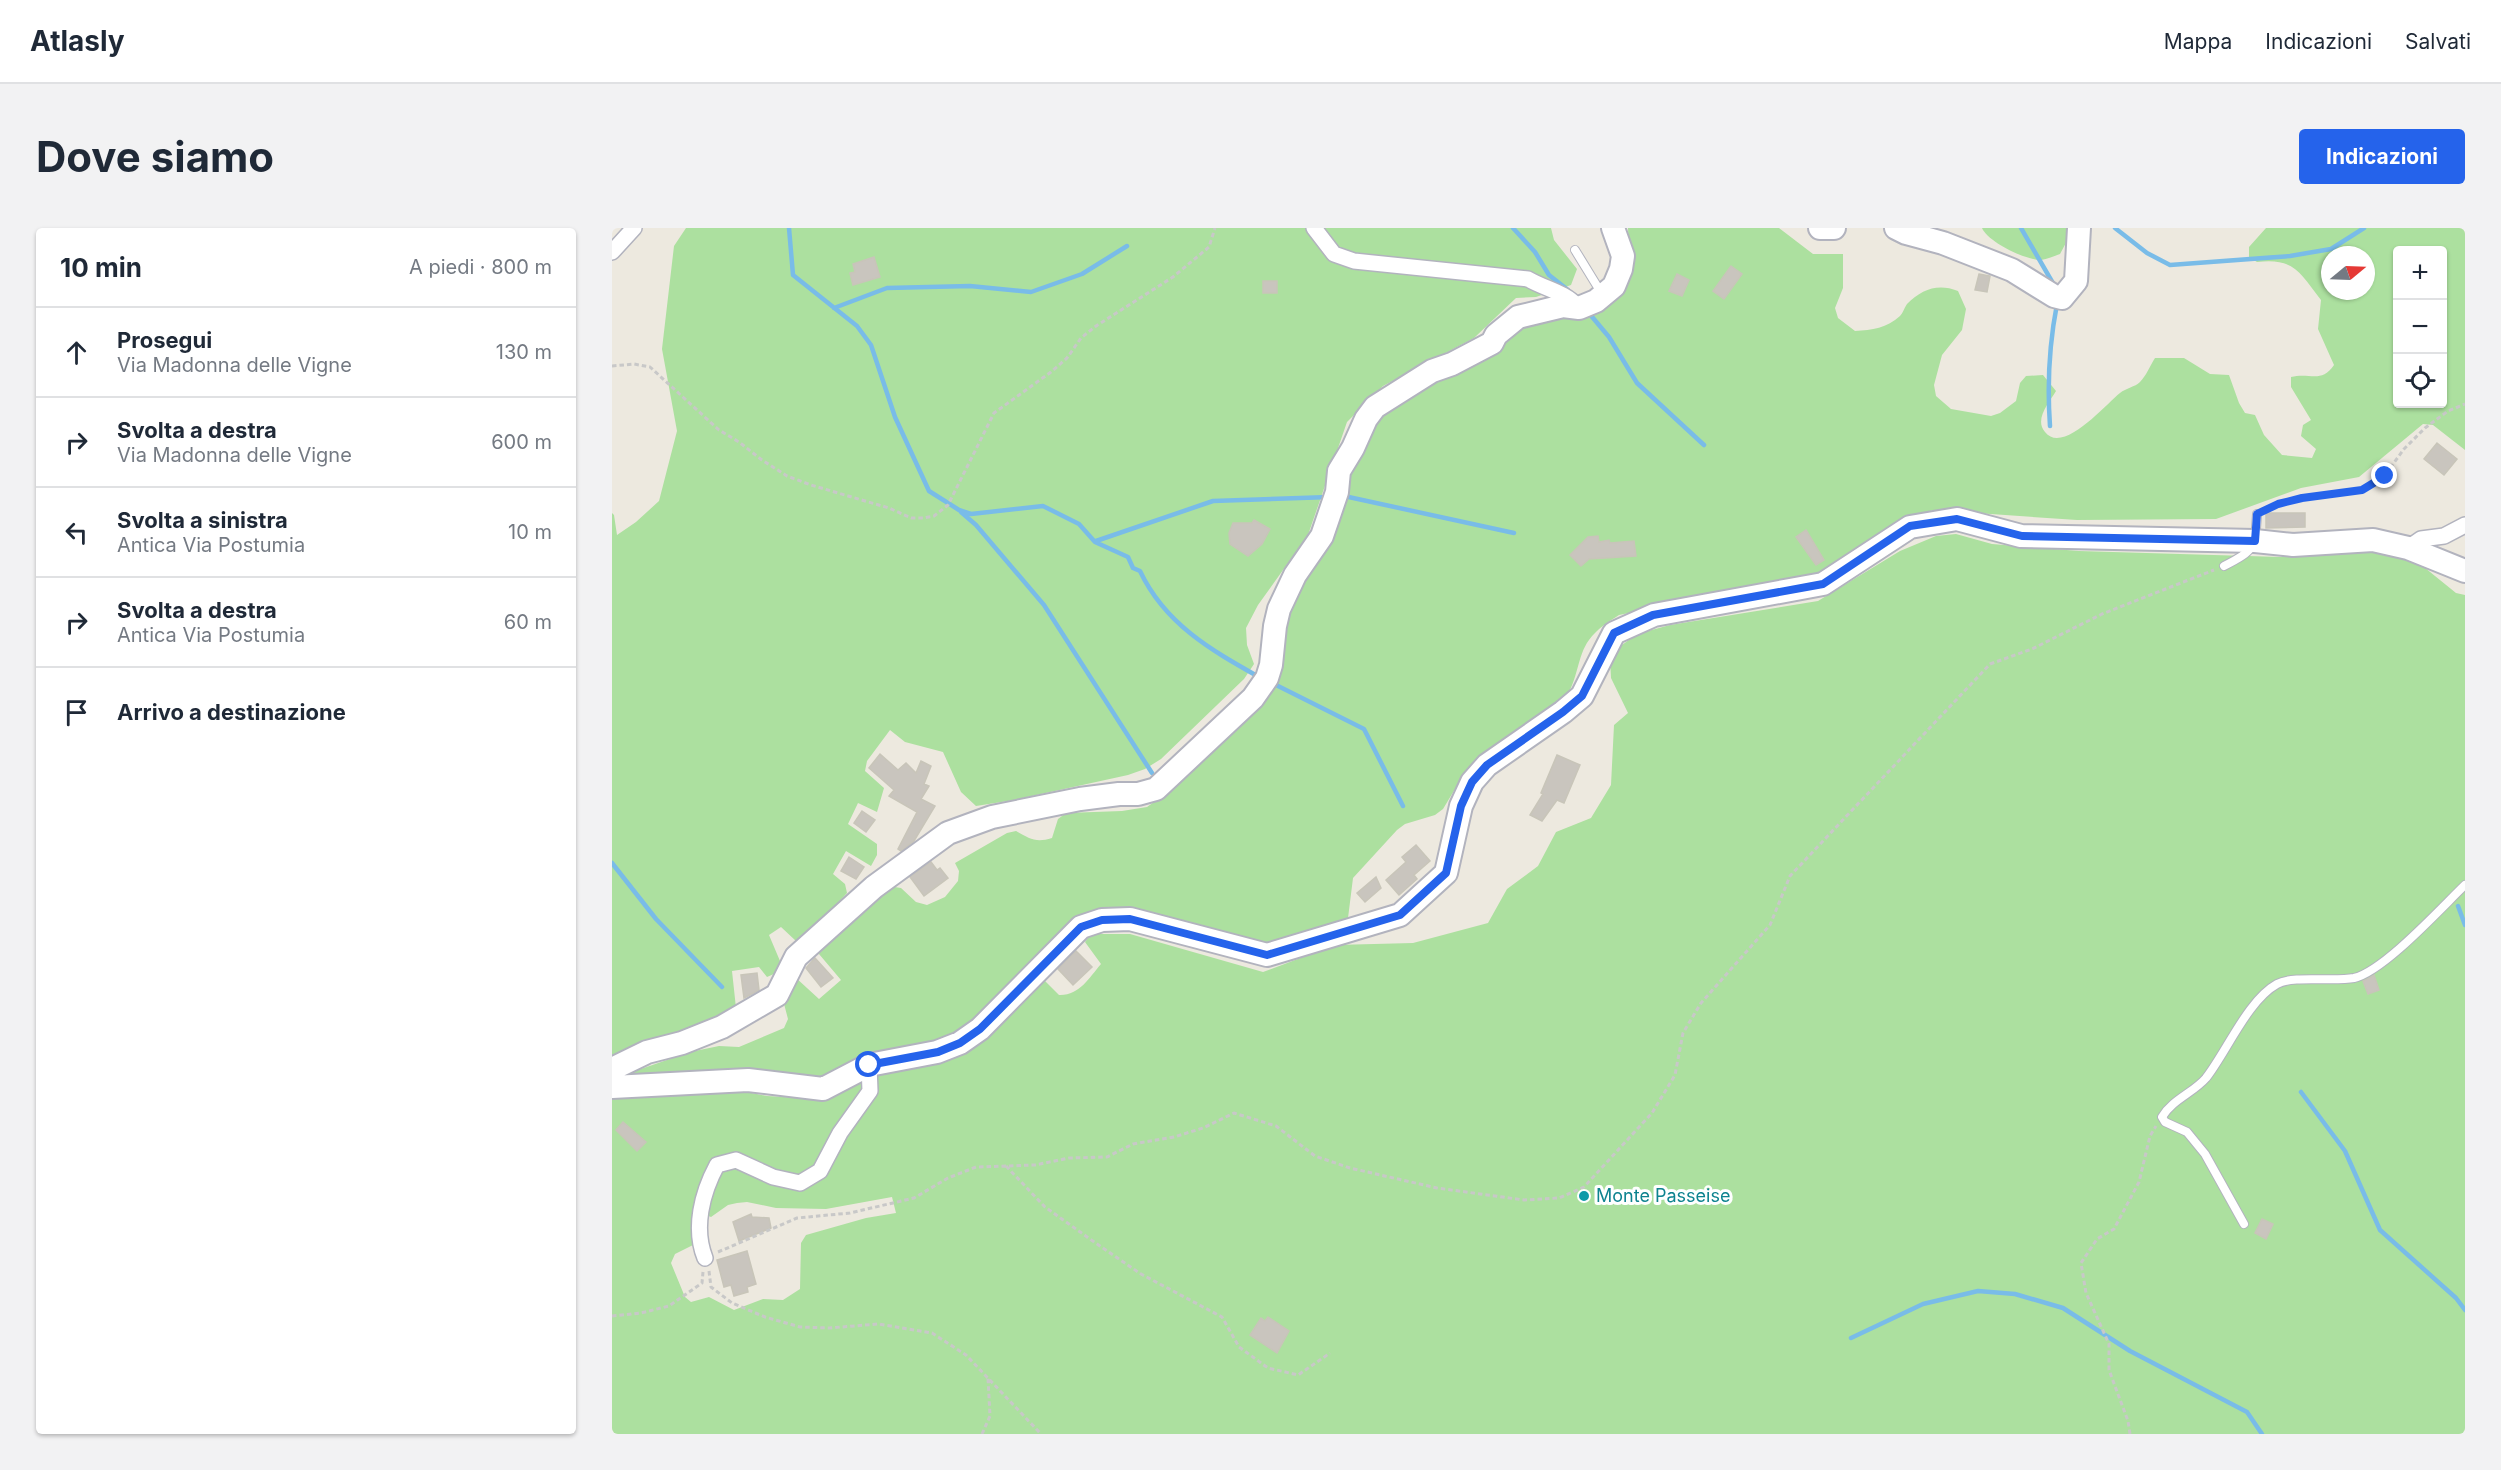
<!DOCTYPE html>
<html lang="it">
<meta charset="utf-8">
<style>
body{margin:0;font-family:Inter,sans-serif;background:#f2f2f3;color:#1f2937}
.controls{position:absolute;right:18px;top:18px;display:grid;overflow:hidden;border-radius:6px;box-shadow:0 2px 4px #0004}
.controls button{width:54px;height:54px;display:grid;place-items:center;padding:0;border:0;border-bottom:2px solid #e0e1e3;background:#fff;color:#1f2937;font:30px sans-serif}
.compass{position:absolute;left:1709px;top:18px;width:54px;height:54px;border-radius:50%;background:#fff;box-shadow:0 2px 4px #0004;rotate:71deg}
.stop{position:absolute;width:18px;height:18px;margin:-14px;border:4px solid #2563eb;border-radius:50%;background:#fff}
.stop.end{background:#2563eb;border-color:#fff;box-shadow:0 2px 6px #0008}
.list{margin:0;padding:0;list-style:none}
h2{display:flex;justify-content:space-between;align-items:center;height:78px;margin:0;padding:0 24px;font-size:26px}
h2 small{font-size:20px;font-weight:400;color:#747a83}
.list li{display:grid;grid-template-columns:39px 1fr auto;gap:18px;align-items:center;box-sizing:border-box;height:90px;padding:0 24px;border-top:2px solid #e0e1e3}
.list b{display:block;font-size:22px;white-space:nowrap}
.list p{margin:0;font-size:20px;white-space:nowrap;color:#747a83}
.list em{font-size:20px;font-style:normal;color:#747a83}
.icon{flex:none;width:33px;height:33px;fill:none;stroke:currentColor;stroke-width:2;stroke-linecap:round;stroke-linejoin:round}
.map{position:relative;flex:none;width:1853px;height:1206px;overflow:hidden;border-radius:6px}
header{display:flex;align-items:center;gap:36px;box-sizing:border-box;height:84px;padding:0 30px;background:#fff;border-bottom:2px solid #e0e1e3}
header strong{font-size:28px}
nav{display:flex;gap:33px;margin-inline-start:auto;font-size:21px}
.intro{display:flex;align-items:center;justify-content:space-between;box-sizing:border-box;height:144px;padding:0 36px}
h1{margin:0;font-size:42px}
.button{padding:15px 27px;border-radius:6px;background:#2563eb;color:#fff;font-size:21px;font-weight:700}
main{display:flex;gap:36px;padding:0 36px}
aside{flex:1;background:#fff;border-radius:6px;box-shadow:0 2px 4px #0004}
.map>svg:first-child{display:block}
</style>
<header>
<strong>Atlasly</strong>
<nav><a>Mappa</a><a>Indicazioni</a><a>Salvati</a></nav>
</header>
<div class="intro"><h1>Dove siamo</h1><a class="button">Indicazioni</a></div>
<main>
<aside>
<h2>10 min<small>A piedi · 800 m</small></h2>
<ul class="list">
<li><svg class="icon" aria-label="ahead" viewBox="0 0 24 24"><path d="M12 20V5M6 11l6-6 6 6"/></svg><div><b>Prosegui</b><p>Via Madonna delle Vigne</p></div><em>130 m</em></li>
<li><svg class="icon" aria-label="right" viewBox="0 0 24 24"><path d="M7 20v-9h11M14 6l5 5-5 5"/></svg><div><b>Svolta a destra</b><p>Via Madonna delle Vigne</p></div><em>600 m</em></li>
<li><svg class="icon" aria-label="left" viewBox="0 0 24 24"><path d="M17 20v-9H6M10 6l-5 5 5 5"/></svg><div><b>Svolta a sinistra</b><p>Antica Via Postumia</p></div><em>10 m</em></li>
<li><svg class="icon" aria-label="right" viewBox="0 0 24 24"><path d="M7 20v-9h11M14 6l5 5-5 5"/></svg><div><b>Svolta a destra</b><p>Antica Via Postumia</p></div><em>60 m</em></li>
<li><svg class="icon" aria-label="arrive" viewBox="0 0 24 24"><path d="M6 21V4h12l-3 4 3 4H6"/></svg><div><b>Arrivo a destinazione</b></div></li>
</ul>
</aside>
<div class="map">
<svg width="1853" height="1206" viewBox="0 0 1853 1206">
<rect width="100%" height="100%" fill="#ede9df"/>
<path fill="#ace09f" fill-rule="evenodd" d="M74 0H939L942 12 965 41 959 57 924 69 904 70 862 110 771 158 735 194 696 307 646 377 634 400 635 417 642 436 632 451 549 531 533 541 516 547 402 572 364 578 349 564 331 524 293 514 278 502 255 533 253 543 272 560 265 584 246 575 236 596 265 616V627L259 638 234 623 221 646 233 656 235 665 214 688 184 713 169 699 157 707 168 733 164 745 155 749 147 739 120 743 124 780 117 787 0 829V285L2 287 5 307 24 294 47 273 65 203 50 121 62 18Z
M1016 0H1167L1201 26H1231V60L1223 80 1226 90 1243 103C1260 102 1275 100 1288 88 1291 85 1292 80 1295 76 1310 61 1326 55 1346 63L1354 81 1350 102 1330 127 1322 157 1324 168 1339 181 1379 188 1388 185 1404 173 1408 155 1414 148 1431 147 1444 163C1437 175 1422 191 1433 204 1451 227 1493 177 1508 165 1514 160 1523 159 1528 154 1534 148 1538 138 1543 130H1572L1598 146 1617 147 1627 175 1633 185 1643 187 1652 207 1670 227 1700 230 1704 221 1689 208 1691 197 1699 192 1679 159V149C1698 144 1709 156 1722 137L1706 101 1709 72C1687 44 1683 30 1645 34L1637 29V19L1654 0H1853V222L1821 197 1811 196 1747 249 1689 260 1604 291 1465 292 1321 282 1290 293 1208 346 1007 387C996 394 985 401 977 412 965 428 966 453 953 470L852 546 831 581 823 587 793 596 785 602 741 650 736 690 728 696 658 717 510 681 500 680 461 694 360 799 332 813 209 853 0 851 78 824 107 818 127 819 172 800 176 791 171 772 183 749 207 771 229 752 207 726 209 717 276 658 289 660 304 674 315 677 333 669 346 653 347 643 343 635 395 605 404 603C418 611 424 615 440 610L446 591 454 585 510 583 535 579 556 564 634 484 758 196 775 179 861 135 894 115 916 96 925 93 955 90 982 81 1017 34ZM1786 22H1830V176H1786ZM1718 27H1754V63H1718Z
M1370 0H1462L1448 26C1442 28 1435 31 1429 32 1413 32 1376 14 1370 0Z
M1344 306 1380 316 1467 323 1669 329 1688 321H1766L1802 331 1844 365 1853 367V1206H0V869L125 862 155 868 205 871 246 851 313 834 429 749 447 767C467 768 477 750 489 736L473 714 479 706H518L651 744 723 717 801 715 876 695 895 661 926 638 944 604 979 590 999 557 1002 497 1016 485 999 450 998 431 1010 417 1025 406 1058 397 1206 373 1288 323 1324 308ZM280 969 284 985 254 990 194 1007 189 1015 188 1061 171 1072 151 1071 122 1082 97 1069 79 1074 73 1069 59 1035 63 1026 81 1017 84 1001V983L99 989 116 977 125 975 135 974 164 980 214 981Z"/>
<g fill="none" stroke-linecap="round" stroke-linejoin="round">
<path stroke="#79bce8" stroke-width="4.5" d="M177 0 181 47 245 98 259 117 283 189 317 263 347 282 359 286 431 278 467 296 483 314 516 329 521 340 528 343C553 396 599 422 647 449
M901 0 923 24 937 47 956 62
M1409 0 1442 57
M1503 0 1535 25 1558 37 1678 28 1719 21 1752 0
M222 80 275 60 358 58 419 64 470 46 515 18
M976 84 997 109 1025 155 1092 217
M1438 198C1435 156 1437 117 1445 76
M732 268 902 305
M349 284 364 297 432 377 540 545
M484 313 601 273 718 269
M660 455 752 501 791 578
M0 635 44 691 110 759
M1846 678 1853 697
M1689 864 1733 923 1768 1002 1844 1070 1853 1082
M1239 1110 1311 1076 1366 1063 1403 1066 1451 1080 1518 1123 1635 1184 1650 1206"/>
</g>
<path fill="#c9c5be" stroke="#c8c5b9" stroke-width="1.5" d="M262 29 268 49 241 57 238 45 243 44 241 36Z
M1119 38 1130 46 1112 71 1101 63Z
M1065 46 1077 52 1070 68 1057 63Z
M1367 46 1378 48 1375 64 1363 62Z
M651 53H665V65H651Z
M1825 215 1845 231 1832 247 1812 231Z
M1654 285H1693V299L1654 300Z
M642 292 658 301 650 316 636 328 618 316 617 305 621 295H640Z
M1194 302 1212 332 1204 337 1184 309Z
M986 308 987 314 997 312 998 315 1022 313 1024 328 977 331 969 338 958 327 976 309Z
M268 526 286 542 294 535 304 545 309 533 319 538 312 556 317 558 309 571 323 578 302 613 289 623 286 621 305 584 277 568 282 562 257 540Z
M945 527 968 537 952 575 945 572 930 593 918 587 931 566 929 565Z
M250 583 263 592 254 604 242 595Z
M804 617 818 633 802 647 805 651 787 667 774 652 794 634 790 629Z
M237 629 252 639 244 651 229 643Z
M319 634 325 642 328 640 336 650 312 668 298 649Z
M764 649 769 660 753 674 745 665Z
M464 723 480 739 461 757 446 741Z
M203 730 221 750 209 759 194 740Z
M145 745 147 762 132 770 129 747Z
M1762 747 1767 762 1756 766 1751 753Z
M11 894 34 914 25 923 4 902Z
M139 986 140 989 157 990 159 1000 127 1013 121 994Z
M1650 991 1661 996 1654 1011 1643 1005Z
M135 1023 144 1056 135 1059 136 1064 122 1068 119 1057 112 1059 105 1032Z
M656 1089 677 1103 665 1125 638 1107 649 1090 653 1093Z"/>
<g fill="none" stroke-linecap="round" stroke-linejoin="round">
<defs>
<path id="lane" d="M963 22 990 66
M1612 338C1643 322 1643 320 1645 286
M1632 996 1593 926 1575 904 1553 894 1550 889C1561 871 1581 865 1594 850 1615 823 1636 772 1665 756 1682 747 1720 754 1742 750 1772 743 1829 680 1853 657"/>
<path id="street" d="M702 0 722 26 742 33 916 51C933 61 953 64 965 78
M0 24 22 0
M1796 320 1809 311 1832 308 1853 297
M93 1030C81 1000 90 965 105 937L124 932 161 949 188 955 208 943 228 905 258 863 257 837"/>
<path id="secondary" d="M1208 0H1222
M1284 0 1294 5 1331 15 1400 42 1442 68 1450 70 1464 53 1467 0
M0 841 35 824 70 815 110 799 165 767 184 729 262 659 336 605 380 589 468 571 507 566H526L544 561 641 470 655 450 659 437 663 398 667 381 683 347 710 308 725 264 727 243 741 220 754 191 763 179 820 143 840 136 880 115 884 107 906 89 951 78 967 80 984 73 1002 58 1009 41 1011 28 1001 0
M0 859 136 852 211 861 257 837 325 824 348 815 368 801 469 699 490 692 518 691 655 727 788 687 834 645 849 578 860 554 875 537 951 484 970 468 1002 405 1042 387 1211 356 1298 299 1345 291 1409 308 1643 313 1681 317 1761 312 1796 320 1853 343"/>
</defs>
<use href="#lane" stroke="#b2b3be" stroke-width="10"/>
<use href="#street" stroke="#b2b3be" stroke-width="18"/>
<use href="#secondary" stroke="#b2b3be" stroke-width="26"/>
<path stroke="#c8c8c8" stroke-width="3" stroke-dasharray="4.5 3" stroke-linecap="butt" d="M0 138 22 136 38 139 107 202 127 214 150 232 175 248 199 257 277 280 299 290H311L322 288 336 277 382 185 439 144 455 130 469 110 484 98 561 49 597 19 603 0
M1654 282 1690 270 1750 262 1773 247 1792 221 1813 200 1836 183 1853 176
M394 938 433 979 485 1016 529 1046 610 1089 627 1119 656 1140 686 1147 718 1125
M106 1024 185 990 238 985 302 970 336 950 364 939 423 937 457 930 495 929 521 916 562 909 591 900 622 885 664 898 703 928 738 940 825 960 912 972 947 970 972 959 1040 885 1063 847 1071 805 1089 775 1158 697 1178 648 1378 436 1420 421 1490 386 1602 342
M97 1043 99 1059 120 1075 153 1089 188 1099 217 1100 266 1096 320 1105 354 1127 429 1206
M0 1088 29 1085 57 1078 90 1055 91 1044
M370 1206 378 1188 376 1150
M1518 1206 1516 1193 1497 1142V1116L1474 1065 1469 1035 1485 1011 1502 1001 1527 954 1538 908 1544 898"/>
<use href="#lane" stroke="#fff" stroke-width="8"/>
<use href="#street" stroke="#fff" stroke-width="15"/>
<use href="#secondary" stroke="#fff" stroke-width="22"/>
</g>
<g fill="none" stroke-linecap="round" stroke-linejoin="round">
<path stroke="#2563eb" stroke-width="8" d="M257 837 326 824 348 815 368 801 469 699 490 692 518 691 655 727 788 687 834 645 849 578 860 554 875 537 951 484 970 468 1002 405 1041 387 1211 356 1298 298 1345 291 1410 308 1643 313 1645 286 1666 276 1690 270 1750 262 1773 248"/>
</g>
<circle fill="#0f9aa8" stroke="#fff" stroke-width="2" cx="972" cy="968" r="6"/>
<g text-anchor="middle" stroke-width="6" stroke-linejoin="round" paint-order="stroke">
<g font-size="18" fill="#0d838f" stroke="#fff" text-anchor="start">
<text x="984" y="974">Monte Passeise</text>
</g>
</g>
</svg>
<div class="controls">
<button>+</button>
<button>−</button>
<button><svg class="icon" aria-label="locate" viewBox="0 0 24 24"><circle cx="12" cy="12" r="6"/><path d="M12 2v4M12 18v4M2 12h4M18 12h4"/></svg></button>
</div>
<svg class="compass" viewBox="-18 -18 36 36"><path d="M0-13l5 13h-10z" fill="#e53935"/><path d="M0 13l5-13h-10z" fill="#747a83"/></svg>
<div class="stop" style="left:257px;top:837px"></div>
<div class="stop end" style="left:1773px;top:248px"></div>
</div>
</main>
